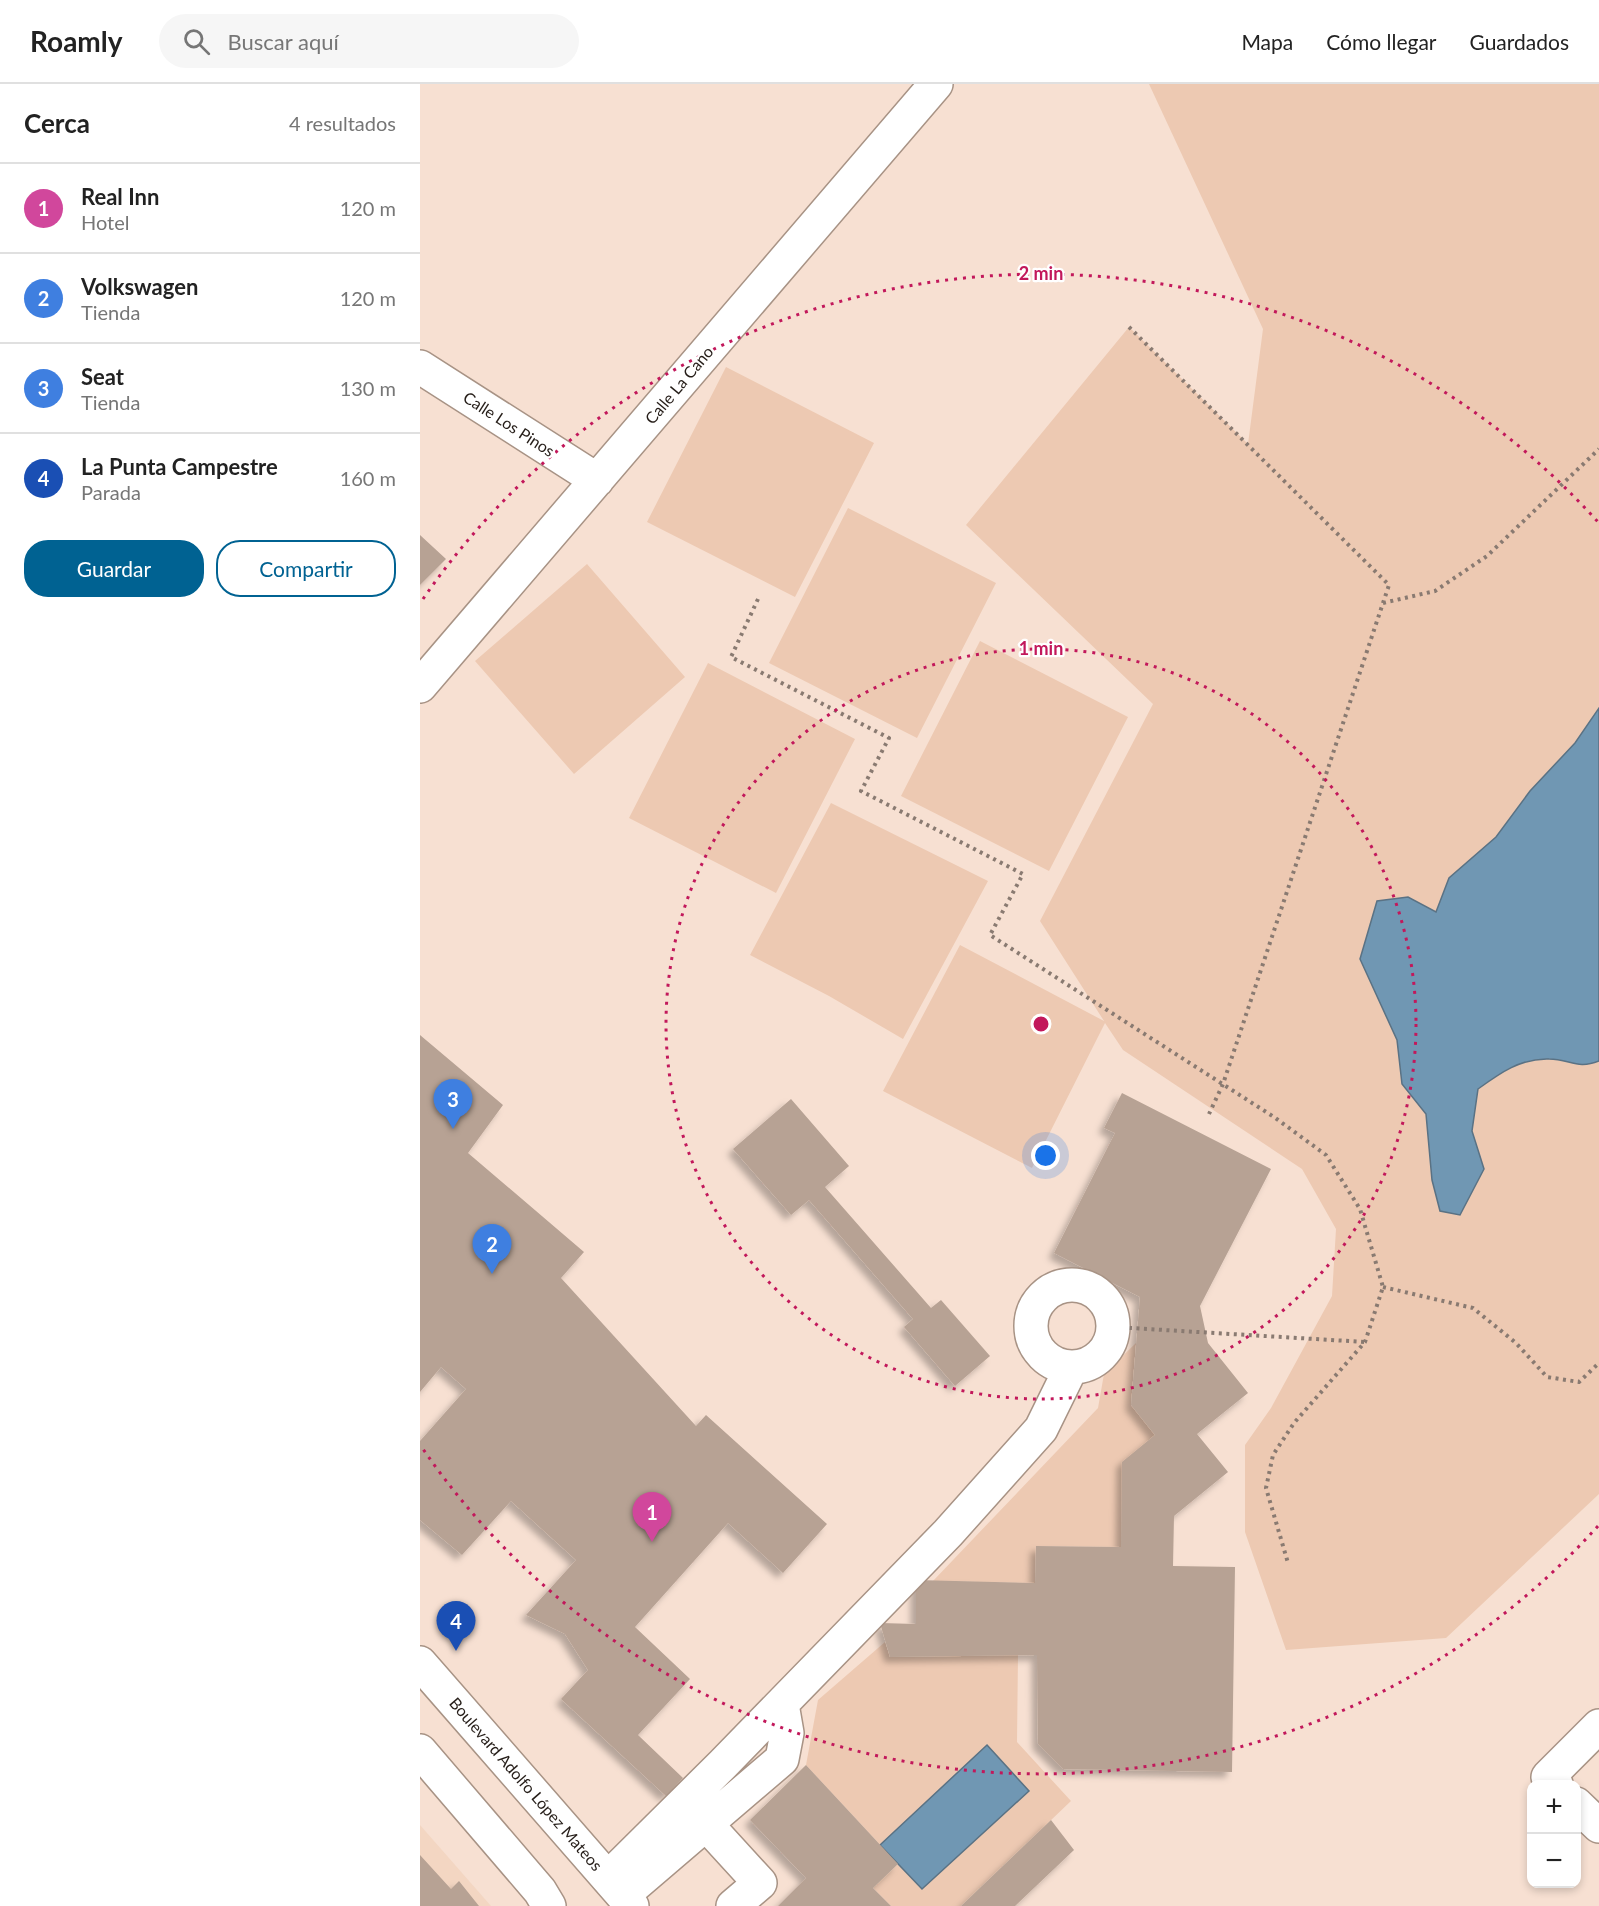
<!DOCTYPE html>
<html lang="es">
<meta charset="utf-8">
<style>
body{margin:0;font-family:Lato,sans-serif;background:#f6f6f6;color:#222}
.controls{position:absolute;right:18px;bottom:18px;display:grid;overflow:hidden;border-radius:12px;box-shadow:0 3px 9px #0003}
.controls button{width:54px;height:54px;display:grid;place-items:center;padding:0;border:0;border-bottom:2px solid #e0e0e0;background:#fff;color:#222;font:30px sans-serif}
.you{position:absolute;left:626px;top:1072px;width:21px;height:21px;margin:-15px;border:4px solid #fff;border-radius:50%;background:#1a73e8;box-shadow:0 0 0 9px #1a73e833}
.badge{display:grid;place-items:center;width:39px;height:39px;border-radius:50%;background:#006292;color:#fff;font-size:20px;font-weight:700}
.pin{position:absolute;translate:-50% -50px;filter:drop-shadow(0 2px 3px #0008)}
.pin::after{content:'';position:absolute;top:32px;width:21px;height:18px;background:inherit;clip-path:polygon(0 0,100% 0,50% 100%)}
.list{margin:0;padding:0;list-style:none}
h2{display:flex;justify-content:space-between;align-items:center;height:78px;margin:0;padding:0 24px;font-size:26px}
h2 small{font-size:20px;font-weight:400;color:#767676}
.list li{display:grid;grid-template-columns:39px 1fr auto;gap:18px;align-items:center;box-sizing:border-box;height:90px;padding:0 24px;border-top:2px solid #e0e0e0}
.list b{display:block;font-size:22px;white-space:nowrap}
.list p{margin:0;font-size:20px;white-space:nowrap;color:#767676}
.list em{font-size:20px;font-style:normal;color:#767676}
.actions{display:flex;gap:12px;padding:18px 24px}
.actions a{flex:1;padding:14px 0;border:2px solid #006292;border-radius:24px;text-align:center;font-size:21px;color:#006292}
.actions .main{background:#006292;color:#fff}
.icon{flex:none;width:33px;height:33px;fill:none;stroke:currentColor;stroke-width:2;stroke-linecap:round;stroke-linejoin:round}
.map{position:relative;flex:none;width:1179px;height:1822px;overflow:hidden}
header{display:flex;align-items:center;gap:36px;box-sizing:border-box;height:84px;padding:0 30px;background:#fff;border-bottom:2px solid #e0e0e0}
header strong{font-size:28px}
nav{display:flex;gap:33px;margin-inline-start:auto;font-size:21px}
.search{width:420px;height:54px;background:#f6f6f6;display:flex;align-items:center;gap:15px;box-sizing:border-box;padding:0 21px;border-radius:33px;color:#767676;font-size:22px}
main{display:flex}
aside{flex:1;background:#fff}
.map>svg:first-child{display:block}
</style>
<header>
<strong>Roamly</strong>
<div class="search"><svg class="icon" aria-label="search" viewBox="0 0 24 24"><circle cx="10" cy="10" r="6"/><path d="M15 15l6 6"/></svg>Buscar aquí</div>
<nav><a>Mapa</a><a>Cómo llegar</a><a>Guardados</a></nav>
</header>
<main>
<aside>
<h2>Cerca<small>4 resultados</small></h2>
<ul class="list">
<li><span class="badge" style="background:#d1479c">1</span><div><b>Real Inn</b><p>Hotel</p></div><em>120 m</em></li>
<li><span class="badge" style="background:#3f7fe0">2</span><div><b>Volkswagen</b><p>Tienda</p></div><em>120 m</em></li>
<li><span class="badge" style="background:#3f7fe0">3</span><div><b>Seat</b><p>Tienda</p></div><em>130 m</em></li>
<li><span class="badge" style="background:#1a4fb4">4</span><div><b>La Punta Campestre</b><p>Parada</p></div><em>160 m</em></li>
</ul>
<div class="actions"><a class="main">Guardar</a><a>Compartir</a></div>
</aside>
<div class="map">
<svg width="1179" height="1822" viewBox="0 0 1179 1822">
<defs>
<filter id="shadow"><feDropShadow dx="-5.5" dy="5.5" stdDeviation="3" flood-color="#0004"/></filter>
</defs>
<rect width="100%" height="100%" fill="#f7e0d2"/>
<path fill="#f3d6c2" d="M0 1741 71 1822H0Z"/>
<path fill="#edc9b2" d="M729 0H1179V1410L1026 1554 866 1566 825 1448V1361L851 1324 912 1212 916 1145 882 1085 703 966 685 939 612 1084 463 1007 540 861 684 937 620 837 733 620 546 441 709 243 828 360 843 245Z
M306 283 454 359 375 513 227 438Z
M428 424 576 499 497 654 349 579Z
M167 480 265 593 154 690 55 577Z
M560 557 708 633 629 787 481 712Z
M288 579 435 655 356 809 209 734Z
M411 719 568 797 483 955 409 912 330 871Z
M716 1259 711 1321 735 1351 701 1463 616 1462 615 1499 513 1497 678 1324 684 1290Z
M465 1558 470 1573 598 1571 597 1658 651 1717 541 1822H471L453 1804 478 1780 386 1681 398 1616Z"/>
<path fill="#7097b3" stroke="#5a7284" stroke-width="1.5" d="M1179 624V977C1157 986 1150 975 1129 975 1101 974 1080 989 1058 1005L1052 1047 1064 1085 1040 1131 1020 1127 1012 1096 1006 1030 982 1000 977 956 940 875 957 817 988 813 1016 828 1029 794 1076 753 1110 707 1155 659Z
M567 1661 609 1707 502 1805 460 1761Z"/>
<path fill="#b7a294" filter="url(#shadow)" d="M0 451 26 475 0 501Z
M0 951 83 1021 48 1069 164 1168 141 1194 276 1342 286 1331 407 1440 363 1489 308 1439 215 1543 270 1595 218 1651 263 1694 246 1712 141 1615 168 1586 145 1550 106 1531 156 1476 91 1417 42 1471 0 1436V1357L46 1305 21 1283 0 1308Z
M702 1009 851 1085 780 1222 788 1259 828 1309 777 1350 808 1388 754 1432 753 1482 815 1483 812 1688 643 1685 618 1660 617 1571 470 1573 460 1539 496 1540V1496L615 1499 616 1462 701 1463 702 1378 735 1351 711 1321 720 1213 634 1169 695 1049 684 1044Z
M371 1015 429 1082 405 1103 511 1224 521 1216 570 1272 535 1302 484 1243 493 1235 389 1116 371 1131 313 1065Z
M386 1681 478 1780 453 1804 471 1822H358L386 1794 330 1736Z
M631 1736 654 1766 595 1822H541Z
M0 1771 31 1805 39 1797 59 1822H0Z"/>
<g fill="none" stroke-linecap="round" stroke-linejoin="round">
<defs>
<path id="minor" d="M0 283 177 396
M0 602 516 0
M611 1242a41 41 0 1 1 82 0a41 41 0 1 1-82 0Z
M1136 1700 1128 1693 1179 1642
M1156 1720 1179 1742
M286 1740 340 1799 313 1822
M188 1794 303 1680 528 1449 621 1345 651 1284
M203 1811 362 1675 367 1649 362 1620"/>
<path id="major" d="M0 1579 212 1822
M0 1667 120 1807 129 1822"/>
</defs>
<use href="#minor" stroke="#a89385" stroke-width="36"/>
<use href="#major" stroke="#a89385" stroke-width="36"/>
<path stroke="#897a71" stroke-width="4" stroke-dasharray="3 4.5" stroke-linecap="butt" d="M709 243 969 501 803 1000 789 1030
M338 515 311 573 469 654 441 707 603 790 570 851 854 1033 906 1071 940 1125 963 1203 945 1258 874 1339 853 1371 846 1404 868 1479
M963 519 1015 507 1067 472 1179 365
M963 1203 1053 1224 1096 1259 1127 1293 1159 1298 1179 1279
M694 1243 945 1258"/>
<use href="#minor" stroke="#fff" stroke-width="33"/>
<use href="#major" stroke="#fff" stroke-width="33"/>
</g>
<g fill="none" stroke="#c2185b" stroke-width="3" stroke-dasharray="3 6">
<circle cx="621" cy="940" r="375"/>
<path d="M1178 1442A750 750 0 0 1 3 1365M3 515A750 750 0 0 1 1178 438"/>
</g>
<g text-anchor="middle" stroke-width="4.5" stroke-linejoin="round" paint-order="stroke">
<g font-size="16" fill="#251d18" stroke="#fff">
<text transform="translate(259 301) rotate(-50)" y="6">Calle La Cano</text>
<text transform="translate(89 340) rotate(33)" y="6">Calle Los Pinos</text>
<text transform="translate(106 1700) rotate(49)" y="6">Boulevard Adolfo López Mateos</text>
</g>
</g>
<circle cx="621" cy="940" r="9" fill="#c2185b" stroke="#fff" stroke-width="3"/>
<g font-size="18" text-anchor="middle" font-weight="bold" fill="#c2185b" stroke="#fff" stroke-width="4.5" stroke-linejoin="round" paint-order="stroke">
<text x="621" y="196">2 min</text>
<text x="621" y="571">1 min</text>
</g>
</svg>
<div class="controls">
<button>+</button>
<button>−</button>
</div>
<div class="you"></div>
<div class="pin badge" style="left:232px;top:1458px;background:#d1479c">1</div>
<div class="pin badge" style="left:72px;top:1190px;background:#3f7fe0">2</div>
<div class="pin badge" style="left:33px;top:1045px;background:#3f7fe0">3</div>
<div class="pin badge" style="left:36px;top:1567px;background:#1a4fb4">4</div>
</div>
</main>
